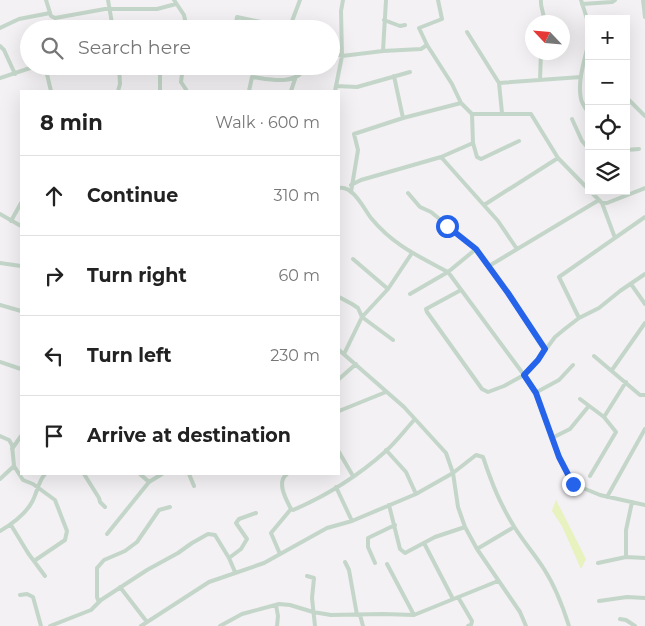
<!DOCTYPE html>
<meta charset="utf-8">
<style>
body{margin:0;font-family:Montserrat,sans-serif;background:#f6f6f6;color:#222}
.controls{position:absolute;right:15px;top:15px;display:grid;overflow:hidden;border-radius:0px;box-shadow:0 5px 20px #0002}
.controls button{width:45px;height:45px;display:grid;place-items:center;padding:0;border:0;border-bottom:1px solid #e0e0e0;background:#fff;color:#222;font:25px sans-serif}
.compass{position:absolute;left:525px;top:15px;width:45px;height:45px;border-radius:50%;background:#fff;box-shadow:0 5px 20px #0002;rotate:296deg}
.stop{position:absolute;width:15px;height:15px;margin:-11px;border:4px solid #2563eb;border-radius:50%;background:#fff}
.stop.end{background:#2563eb;border-color:#fff;box-shadow:0 1px 5px #0008}
.list{margin:0;padding:0;list-style:none}
h2{display:flex;justify-content:space-between;align-items:center;height:65px;margin:0;padding:0 20px;font-size:21px}
h2 small{font-size:16px;font-weight:400;color:#767676}
.list li{display:grid;grid-template-columns:32px 1fr auto;gap:15px;align-items:center;box-sizing:border-box;height:80px;padding:0 20px;border-top:1px solid #e0e0e0}
.list b{display:block;font-size:19px;white-space:nowrap}
.list em{font-size:16px;font-style:normal;color:#767676}
.icon{flex:none;width:28px;height:28px;fill:none;stroke:currentColor;stroke-width:2;stroke-linecap:round;stroke-linejoin:round}
.map{position:relative;flex:none;width:645px;height:626px;overflow:hidden}
.search{position:absolute;background:#fff;box-shadow:0 5px 20px #0002;left:20px;top:20px;width:320px;height:55px;display:flex;align-items:center;gap:12px;box-sizing:border-box;padding:0 18px;border-radius:28px;color:#767676;font-size:19px}
.panel{position:absolute;background:#fff;box-shadow:0 5px 20px #0002;left:20px;top:90px;width:320px;height:385px;border-radius:0px}
.map>svg:first-child{display:block}
</style>
<div class="map">
<svg width="645" height="626" viewBox="0 0 645 626">
<rect width="100%" height="100%" fill="#f3f1f3"/>
<path fill="#e7f2be" d="M556 500 586 559 581 569 562 526 552 511Z"/>
<g fill="none" stroke-linecap="round" stroke-linejoin="round">
<path stroke="#c4d6c9" stroke-width="4" d="M46 0 51 16 55 18 105 9H157L176 4
M108 0 113 29
M174 0 184 15 187 29
M541 0C540 8 545 14 544 22
M581 0 588 22 589 33
M643 0 645 17
M582 4 612 2 615 0
M384 20 400 26 405 25
M0 28 19 19 50 13
M235 29 237 17 261 22 277 29
M289 29 300 0
M467 32 499 83 502 113
M589 41C585 59 577 81 581 99 582 104 586 109 589 113
M427 45 419 28 442 19 438 0
M0 46 4 50 15 74
M383 51 386 0
M331 52 342 56 383 51 421 49 427 45 452 84 461 103 472 114H531L558 158 589 190
M45 66 51 91
M183 66 181 82 187 91
M394 76 403 118
M0 78 36 66
M540 80 541 52
M499 83 581 77
M336 86 357 87 410 72
M118 91 120 84 119 66
M160 91V66
M249 91 252 77C268 79 298 87 305 66
M291 91 295 79
M335 91 342 56 341 11 343 0
M626 97 645 116
M572 119 582 141 589 149
M473 143 477 157 481 159 519 141
M626 150 639 149
M441 157 498 221 517 249
M351 185 361 180 441 157 473 143 472 114
M339 188C353 185 364 209 371 218 393 245 418 256 448 272L451 276 524 375 535 393 559 457 573 484 600 495 645 505
M590 191 602 203H607L645 188
M351 192 358 150 354 134 403 118 461 103
M408 193 420 207 431 212 476 249 508 293 545 349
M602 203 615 238
M484 205 558 158
M0 214 21 226
M11 221 21 203
M353 259 388 289
M0 263 21 266
M489 266 599 200
M631 284 645 304
M461 290 426 309 427 312 482 389 488 392 504 386 524 375 538 360 555 337 566 328 579 318 599 308 620 291 645 274
M410 294 448 272 476 249
M339 297 352 304 358 308 362 317 393 340
M0 305 21 311
M579 318 559 277 645 217
M339 350 404 407 446 453 453 473 458 507 465 527 477 549 520 612 526 626
M344 354 362 317 388 289 412 253
M594 356 640 395H645
M0 362 21 369
M612 370 645 323
M339 379 356 364
M535 393 559 380 573 365
M580 399 604 417 616 432 590 476
M339 411 386 392
M604 417 626 382
M0 436 9 440 12 445 14 466 23 480 33 484 55 500 67 531 65 540 34 561
M552 438 570 429 588 407
M12 449 21 436
M386 450 406 472 416 494
M339 452 353 476
M84 474 99 498 100 502 105 507
M140 474 149 482
M189 474 194 486
M287 474C276 482 286 499 291 509
M0 479 14 466
M336 487 352 521
M607 497 645 429
M389 505 400 549 405 553 435 537 465 527
M11 525 28 553 45 576
M0 531C12 524 25 515 32 502 37 493 38 482 45 474
M107 534 149 482 162 474
M424 543 453 599
M477 549 514 527
M280 554 271 533 291 509 293 510C326 496 359 475 386 451 396 442 405 430 415 419
M626 557V530L632 502
M229 558 241 549 247 539 236 523 239 519 256 513
M345 562 349 570 357 615
M375 563 368 547V538L395 525
M598 563 626 557 645 558
M387 564 414 615
M307 576 314 578 312 598 315 626
M120 587 147 622
M20 595 27 594 33 597 41 626
M458 597 472 621 471 625 468 626
M101 600H98L97 597V568L104 560 125 551 137 542 159 510 170 507
M599 601 627 597 645 598
M276 605 278 616 277 626
M360 615 363 626
M620 619 626 620 635 626
M50 626 91 610 101 600 147 570 178 553 192 543 208 534 215 535 229 558 235 572
M141 626 209 582 264 563 327 528 352 521 416 494 453 473 476 455 483 457C492 484 500 504 515 528 524 542 535 555 544 569 555 586 563 607 569 626
M220 626 242 614 279 604 290 605 313 612 331 615 383 614 414 615 498 581"/>
</g>
<g fill="none" stroke-linecap="round" stroke-linejoin="round">
<path stroke="#2563eb" stroke-width="6" d="M447 226 476 249 508 293 545 349 538 360 524 375 536 393 559 457 573 484"/>
</g>
</svg>
<div class="controls">
<button>+</button>
<button>−</button>
<button><svg class="icon" aria-label="locate" viewBox="0 0 24 24"><circle cx="12" cy="12" r="6"/><path d="M12 2v4M12 18v4M2 12h4M18 12h4"/></svg></button>
<button><svg class="icon" aria-label="layers" viewBox="0 0 24 24"><path d="M12 4l9 5-9 5-9-5zM3 14l9 5 9-5"/></svg></button>
</div>
<svg class="compass" viewBox="-18 -18 36 36"><path d="M0-13l5 13h-10z" fill="#e53935"/><path d="M0 13l5-13h-10z" fill="#767676"/></svg>
<div class="stop" style="left:447px;top:226px"></div>
<div class="stop end" style="left:573px;top:484px"></div>
<div class="search"><svg class="icon" aria-label="search" viewBox="0 0 24 24"><circle cx="10" cy="10" r="6"/><path d="M15 15l6 6"/></svg>Search here</div>
<section class="panel">
<h2>8 min<small>Walk · 600 m</small></h2>
<ul class="list">
<li><svg class="icon" aria-label="ahead" viewBox="0 0 24 24"><path d="M12 20V5M6 11l6-6 6 6"/></svg><div><b>Continue</b></div><em>310 m</em></li>
<li><svg class="icon" aria-label="right" viewBox="0 0 24 24"><path d="M7 20v-9h11M14 6l5 5-5 5"/></svg><div><b>Turn right</b></div><em>60 m</em></li>
<li><svg class="icon" aria-label="left" viewBox="0 0 24 24"><path d="M17 20v-9H6M10 6l-5 5 5 5"/></svg><div><b>Turn left</b></div><em>230 m</em></li>
<li><svg class="icon" aria-label="arrive" viewBox="0 0 24 24"><path d="M6 21V4h12l-3 4 3 4H6"/></svg><div><b>Arrive at destination</b></div></li>
</ul>
</section>
</div>
